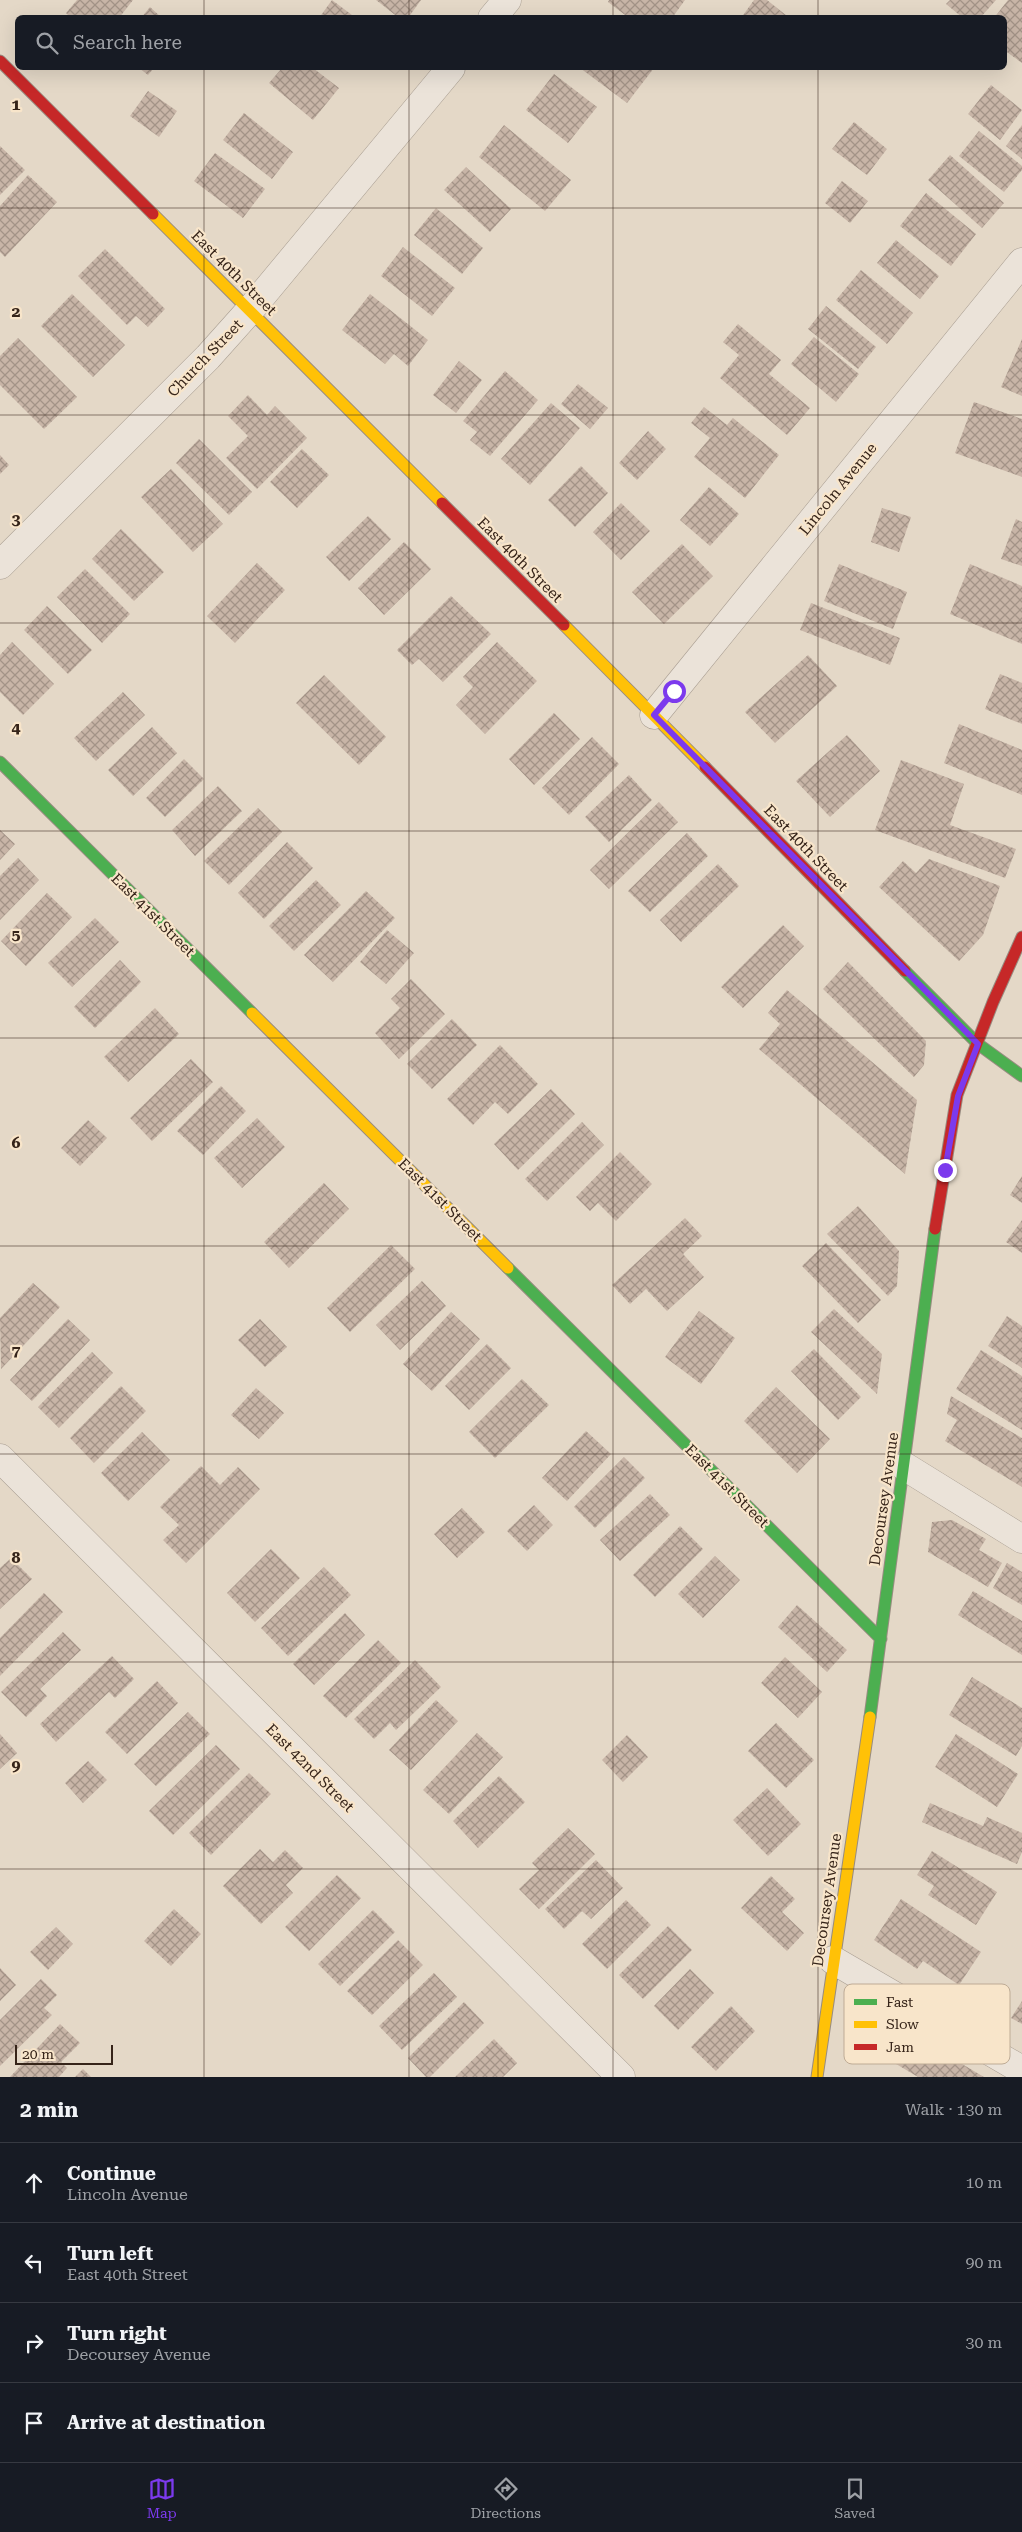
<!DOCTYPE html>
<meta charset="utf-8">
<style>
body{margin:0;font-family:"Roboto Serif",serif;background:#242831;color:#f1f3f6}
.scale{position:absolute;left:15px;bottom:12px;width:98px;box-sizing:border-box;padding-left:5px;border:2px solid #362419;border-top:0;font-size:14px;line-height:18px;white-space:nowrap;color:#362419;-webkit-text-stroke:4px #f8e5ca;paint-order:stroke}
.stop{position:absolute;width:15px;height:15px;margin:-11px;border:4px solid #7c3aed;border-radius:50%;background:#fff}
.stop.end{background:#7c3aed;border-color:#fff;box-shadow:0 1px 5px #0008}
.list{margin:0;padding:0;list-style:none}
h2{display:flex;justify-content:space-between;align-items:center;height:65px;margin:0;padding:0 20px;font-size:21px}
h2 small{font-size:16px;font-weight:400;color:#9ea1a6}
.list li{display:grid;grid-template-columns:32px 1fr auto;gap:15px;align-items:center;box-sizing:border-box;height:80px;padding:0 20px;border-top:1px solid #363941}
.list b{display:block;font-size:19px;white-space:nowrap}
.list p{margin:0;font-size:16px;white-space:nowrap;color:#9ea1a6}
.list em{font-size:16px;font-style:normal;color:#9ea1a6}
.icon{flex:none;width:28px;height:28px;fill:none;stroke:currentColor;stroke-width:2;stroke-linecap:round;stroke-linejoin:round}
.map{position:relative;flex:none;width:1022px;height:2077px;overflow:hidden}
.search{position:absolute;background:#171b24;box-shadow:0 5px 20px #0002;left:15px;right:15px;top:15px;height:55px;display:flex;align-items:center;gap:12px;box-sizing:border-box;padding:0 18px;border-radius:8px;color:#9ea1a6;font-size:19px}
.sheet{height:385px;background:#171b24}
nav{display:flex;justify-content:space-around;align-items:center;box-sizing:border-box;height:70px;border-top:1px solid #363941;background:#171b24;font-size:14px;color:#9ea1a6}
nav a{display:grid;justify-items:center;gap:2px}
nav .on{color:#7c3aed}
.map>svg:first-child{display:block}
</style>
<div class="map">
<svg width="1022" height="2077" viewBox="0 0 1022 2077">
<defs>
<pattern id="building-cross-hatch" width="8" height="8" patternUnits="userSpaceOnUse" patternTransform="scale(1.25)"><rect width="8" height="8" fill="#c8b5a7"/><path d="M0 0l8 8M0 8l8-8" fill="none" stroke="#a39387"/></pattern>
</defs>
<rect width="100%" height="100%" fill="#e4d8c7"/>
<path fill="url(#building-cross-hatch)" d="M77 0H133L119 18H71L66 13Z
M332 0 356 18H319Z
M376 0H421L408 18H399Z
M609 0H685L672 18H629L608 2Z
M754 0H767L787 16 785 18H741Z
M950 0H996L980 18H963L946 4Z
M1008 0H1022V63L1004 50V18H994Z
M150 7 162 18H141Z
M139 68H154L148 75Z
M282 68H313L339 88 313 120 269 83Z
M580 68H654L627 103Z
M554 74 597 107 568 143 526 110Z
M991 85 1022 110 1000 140 968 114Z
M148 91 177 111 159 137 130 116Z
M244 113 293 152 272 179 223 140Z
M854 122 887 149 867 175 832 149Z
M504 125 571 180 545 211 479 157Z
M1022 125V159L1006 146Z
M979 131 1022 166V170L1004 192 959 156Z
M0 146 25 170 0 195Z
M215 153 265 189 243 218 194 181Z
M950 155 1004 203 982 228 928 180Z
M466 167 511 209 490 232 444 190Z
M28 175 57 202 5 257 0 252V206Z
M842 181 868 201 850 223 825 203Z
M926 193 976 234 951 266 900 226Z
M436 208 483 248 462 274 414 235Z
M896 240 939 276 920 299 877 263Z
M403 247 455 288 432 316 381 276Z
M105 249 165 309 148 327 136 316 127 325 78 276Z
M861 270 913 313 887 344 836 300Z
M72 294 125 345 93 377 41 326Z
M370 294 428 340 408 366 394 354 385 364 342 330Z
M826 306 876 347 858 369 808 329Z
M738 324 781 360 769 374 810 408 787 435 720 378 739 355 723 342Z
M814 337 859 374 836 402 791 364Z
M18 338 77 397 44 429 0 385V356Z
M1022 339V396L1001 387Z
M459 361 482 380 456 413 433 395Z
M505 371 538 400 490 456 470 440 477 432 463 421Z
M578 384 608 408 590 429 561 404Z
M248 395 267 415 275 406 307 438 257 489 226 458 248 436 228 416Z
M974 402 1022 419V477L955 453Z
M551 403 580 428 530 485 501 459Z
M704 407 727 425 733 418 779 455 745 498 694 457 710 438 691 423Z
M648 431 666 449 637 480 619 463Z
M199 439 252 492 229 515 176 463Z
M302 449 329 475 297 508 270 482Z
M0 455 9 465 0 474Z
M581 466 608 493 575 527 548 500Z
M171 469 223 524 193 552 141 497Z
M709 487 739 514 710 546 680 520Z
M621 503 650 531 621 560 593 532Z
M882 508 911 517 899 552 871 542Z
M368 516 391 539 349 581 326 557Z
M1016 519 1022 522V566L1001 559Z
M121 529 164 572 134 601 92 559Z
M404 542 431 569 384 615 358 588Z
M682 544 713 576 664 624 632 592Z
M257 563 285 590 235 643 207 616Z
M839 564 907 592 893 629 824 601Z
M970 564 1022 586V644L950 614Z
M85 569 130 614 102 643 57 597Z
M451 596 491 634 443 682 419 659 412 665 397 650Z
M811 603 900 638 890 665 800 630Z
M47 606 92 650 68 674 24 630Z
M12 642 54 684 23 715 0 692V655Z
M497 642 537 681 485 734 456 705 473 687 463 677Z
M808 655 837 686 775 743 745 712Z
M1000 674 1022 683V724L985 709Z
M324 675 386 737 359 765 296 703Z
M123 692 145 715 96 761 74 738Z
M554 713 580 739 534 785 509 759Z
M959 724 1022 750V795L944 763Z
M152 727 177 753 133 796 108 770Z
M847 735 880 771 830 817 796 781Z
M592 737 619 764 569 815 542 788Z
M184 759 204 779 165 817 146 798Z
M901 760 964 784 950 825 1016 849 1005 878 875 830Z
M629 775 652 800 609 842 585 817Z
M218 786 242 811 195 856 172 830Z
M659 802 678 822 609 889 590 870Z
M258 808 282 832 229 885 204 861Z
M0 830 15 844 0 860Z
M687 833 708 856 650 912 628 891Z
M287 842 313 868 264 919 238 893Z
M18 858 39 880 0 920V876Z
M929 859 1000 886 983 935 959 961 879 887 903 861 916 873Z
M718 864 739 886 681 942 660 920Z
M316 880 341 905 294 951 269 926Z
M366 891 395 918 333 982 304 955Z
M47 893 72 917 26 966 1 941Z
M95 918 119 942 72 987 48 963Z
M783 925 804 946 743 1008 721 987Z
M387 930 414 953 386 984 360 962Z
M120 960 141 982 95 1028 74 1007Z
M848 962 926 1041 924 1065 914 1077 823 989Z
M411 979 445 1014 399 1059 375 1033 400 1008 391 999Z
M787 990 917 1100 905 1174 759 1049 780 1024 768 1013Z
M155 1008 179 1034 128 1082 104 1057Z
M452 1019 477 1045 432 1089 407 1064Z
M500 1045 538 1084 508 1114 495 1102 473 1125 447 1099Z
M191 1059 213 1082 152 1141 130 1118Z
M221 1086 246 1111 203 1155 177 1131Z
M551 1089 575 1114 518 1170 494 1144Z
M257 1118 285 1147 242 1188 214 1158Z
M88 1120 107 1138 80 1166 61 1148Z
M582 1122 604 1145 547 1201 525 1179Z
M620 1152 652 1184 616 1221 598 1203 590 1211 576 1197Z
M1022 1176V1203L1010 1195Z
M324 1183 349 1209 289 1268 264 1242Z
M858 1206 899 1251 897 1286 888 1296 827 1234Z
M685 1218 702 1236 683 1254 704 1277 667 1311 646 1289 630 1304 612 1285Z
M1022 1220V1253L1006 1242Z
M826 1243 881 1300 858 1323 802 1266Z
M391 1245 415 1269 350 1332 327 1308Z
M422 1281 446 1306 400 1350 376 1325Z
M33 1283 60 1307 1 1369 0 1318Z
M834 1309 882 1354 877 1394 811 1332Z
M699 1311 735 1338 701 1384 665 1357Z
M451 1312 480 1339 432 1391 403 1364Z
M1007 1316 1022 1326V1368L988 1346Z
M68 1319 90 1340 32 1401 10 1380Z
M260 1319 287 1347 265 1367 238 1340Z
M487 1344 511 1368 469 1410 445 1386Z
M814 1349 861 1397 838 1420 791 1371Z
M981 1350 1022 1376V1430L956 1389Z
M92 1352 113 1373 59 1428 38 1407Z
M522 1379 549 1405 495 1458 469 1432Z
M121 1386 146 1411 94 1463 70 1438Z
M776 1387 830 1439 797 1473 744 1421Z
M256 1388 284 1413 259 1439 231 1415Z
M951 1396 1022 1438V1487L945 1441 957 1420 947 1414Z
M586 1431 611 1454 567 1501 542 1478Z
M142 1432 170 1460 128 1501 101 1473Z
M624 1457 645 1478 595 1528 574 1507Z
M201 1466 220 1485 238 1467 260 1489 186 1563 163 1540 179 1525 160 1507Z
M650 1494 670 1515 620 1561 600 1540Z
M534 1505 553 1525 527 1551 507 1531Z
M462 1508 485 1532 457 1558 434 1534Z
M952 1520 986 1539 979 1550 1002 1563 988 1587 928 1552 932 1522Z
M680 1526 703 1549 655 1597 633 1575Z
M271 1549 300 1578 255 1622 227 1593Z
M715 1556 740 1580 703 1618 678 1594Z
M11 1558 32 1579 0 1609V1568Z
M1007 1563 1022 1572V1605L993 1588Z
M324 1567 351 1595 288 1656 261 1628Z
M973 1591 1022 1621V1655L958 1615Z
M44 1593 63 1612 0 1676V1638Z
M797 1605 847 1650 827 1672 778 1627Z
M345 1613 365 1635 314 1685 293 1664Z
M63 1632 81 1650 40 1689 47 1696 26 1717 1 1692Z
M378 1640 401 1663 346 1718 323 1696Z
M112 1656 134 1679 115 1698 109 1692 56 1742 40 1724Z
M785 1657 822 1692 798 1718 761 1683Z
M415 1660 441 1687 396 1730 390 1723 374 1739 354 1719Z
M972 1677 1022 1708V1746L1016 1756 949 1715Z
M157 1681 178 1703 127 1754 105 1732Z
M436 1700 458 1721 411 1770 389 1750Z
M188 1712 210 1734 156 1786 134 1764Z
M776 1723 814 1760 786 1788 748 1751Z
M477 1733 503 1757 449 1814 423 1790Z
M0 1734 17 1753 0 1769Z
M956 1734 1018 1774 997 1807 935 1767Z
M627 1735 648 1757 623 1782 602 1760Z
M216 1745 240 1769 173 1835 149 1811Z
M88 1761 107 1780 83 1803 65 1783Z
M249 1773 271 1794 211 1855 189 1833Z
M499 1776 525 1802 478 1848 453 1821Z
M767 1788 801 1824 768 1856 733 1820Z
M930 1803 983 1826 987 1817 1022 1833V1852L1017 1864 922 1822Z
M568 1828 595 1854 539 1909 519 1889 539 1870 532 1863Z
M260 1849 273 1862 285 1850 303 1868 286 1885 293 1893 261 1924 223 1886Z
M932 1851 997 1892 976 1925 928 1895 934 1886 917 1875Z
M596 1860 623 1888 591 1919 582 1911 564 1929 545 1909Z
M337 1875 361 1898 309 1951 285 1927Z
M771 1876 795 1899 782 1912 804 1933 787 1951 741 1908Z
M901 1899 981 1952 959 1985 923 1961 917 1969 874 1940Z
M626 1900 651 1925 607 1969 582 1944Z
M174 1909 201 1934 171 1966 144 1941Z
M373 1910 395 1932 340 1986 318 1964Z
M668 1926 692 1950 643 1999 619 1975Z
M56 1927 73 1944 48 1970 30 1952Z
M398 1940 423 1965 372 2015 347 1991Z
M0 1968 16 1985 0 2001Z
M690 1969 714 1993 678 2030 654 2006Z
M434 1973 457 1997 402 2050 379 2026Z
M41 1979 57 1995 44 2008 52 2015 0 2066V2020Z
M1022 2001V2024L1011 2018Z
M464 2002 484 2023 430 2077H426L408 2058Z
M731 2006 755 2031 716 2071 691 2047Z
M60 2024 80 2043 61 2062 67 2068 59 2077H10Z
M898 2026 984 2077H918L881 2055Z
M494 2039 517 2063 503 2077H455Z
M83 2069 91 2077H75Z"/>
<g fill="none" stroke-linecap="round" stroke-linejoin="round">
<defs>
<path id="street" d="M492 18 507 0
M0 565 208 357 250 310 451 68
M654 715 1022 262
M0 1458 621 2077
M904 1466 1022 1539
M833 1960 1022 2070"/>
<path id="fast" d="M0 762 252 1013
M905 971 978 1044 1022 1076
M508 1268 881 1639
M870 1717 935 1229"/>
<path id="slow" d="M153 214 442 503
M564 625 705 767
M252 1013 508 1268
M817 2077 870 1717"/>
<path id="jam" d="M0 61 153 214
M442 503 564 625
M705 767 905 971
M935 1229 957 1095 993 1002 1022 937"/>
</defs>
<use href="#street" stroke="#a89d91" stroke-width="29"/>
<use href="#fast" stroke="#988c81" stroke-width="13"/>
<use href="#slow" stroke="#988c81" stroke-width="13"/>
<use href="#jam" stroke="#988c81" stroke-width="13"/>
<use href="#street" stroke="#ebe3d9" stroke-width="28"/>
<use href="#fast" stroke="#4caf50" stroke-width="11"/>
<use href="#slow" stroke="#ffc107" stroke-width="11"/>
<use href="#jam" stroke="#c62828" stroke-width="11"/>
</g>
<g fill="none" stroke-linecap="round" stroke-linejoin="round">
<path stroke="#7c3aed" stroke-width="6" d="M674 691 654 715 978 1044 958 1096 945 1170"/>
</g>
<path fill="none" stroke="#362419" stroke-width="1" stroke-opacity="0.55" d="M204 0V18M409 0V18M613 0V18M818 0V18M204 68V2077M409 68V2077M613 68V2077M818 68V2077M0 208H1022M0 415H1022M0 623H1022M0 831H1022M0 1038H1022M0 1246H1022M0 1454H1022M0 1662H1022M0 1869H1022"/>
<g text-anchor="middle" stroke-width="4.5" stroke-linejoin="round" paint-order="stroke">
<g font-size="15" fill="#362419" stroke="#f8e5ca">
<text transform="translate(234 273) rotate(45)" y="5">East 40th Street</text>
<text transform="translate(205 358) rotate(-46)" y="5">Church Street</text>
<text transform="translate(838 489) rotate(-51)" y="5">Lincoln Avenue</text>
<text transform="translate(520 560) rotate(45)" y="5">East 40th Street</text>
<text transform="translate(806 848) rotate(46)" y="5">East 40th Street</text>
<text transform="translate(153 915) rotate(45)" y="5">East 41st Street</text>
<text transform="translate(440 1200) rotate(45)" y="5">East 41st Street</text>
<text transform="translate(727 1486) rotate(45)" y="5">East 41st Street</text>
<text transform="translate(884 1499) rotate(-82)" y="5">Decoursey Avenue</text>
<text transform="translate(310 1768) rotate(45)" y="5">East 42nd Street</text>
<text transform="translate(827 1900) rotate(-82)" y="5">Decoursey Avenue</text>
</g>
</g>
<rect x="844" y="1984" width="166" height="80" rx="8" fill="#f8e5ca" stroke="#beab95" stroke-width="1"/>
<rect x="854" y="1999" width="23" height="6" fill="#4caf50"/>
<rect x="854" y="2021" width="23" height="7" fill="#ffc107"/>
<rect x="854" y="2044" width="23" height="6" fill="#c62828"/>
<g font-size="14" fill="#362419">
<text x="886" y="2007">Fast</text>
<text x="886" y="2029">Slow</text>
<text x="886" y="2052">Jam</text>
</g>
<g font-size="16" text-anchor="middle" font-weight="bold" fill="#362419" stroke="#f8e5ca" stroke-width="4.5" stroke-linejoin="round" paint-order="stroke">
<text x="16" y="110">1</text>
<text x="16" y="317">2</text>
<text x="16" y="525">3</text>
<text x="16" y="733">4</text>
<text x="16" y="940">5</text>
<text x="16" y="1148">6</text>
<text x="16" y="1356">7</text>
<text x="16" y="1563">8</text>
<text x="16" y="1771">9</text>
</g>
</svg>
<div class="scale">20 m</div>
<div class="stop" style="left:674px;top:691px"></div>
<div class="stop end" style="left:945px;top:1170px"></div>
<div class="search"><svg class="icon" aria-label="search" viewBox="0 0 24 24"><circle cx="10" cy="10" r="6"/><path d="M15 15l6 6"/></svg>Search here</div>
</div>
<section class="sheet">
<h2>2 min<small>Walk · 130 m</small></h2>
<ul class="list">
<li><svg class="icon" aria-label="ahead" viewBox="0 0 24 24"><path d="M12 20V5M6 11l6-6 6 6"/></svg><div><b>Continue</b><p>Lincoln Avenue</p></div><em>10 m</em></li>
<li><svg class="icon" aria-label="left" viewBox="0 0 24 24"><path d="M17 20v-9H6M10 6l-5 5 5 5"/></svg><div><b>Turn left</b><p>East 40th Street</p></div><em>90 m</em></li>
<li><svg class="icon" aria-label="right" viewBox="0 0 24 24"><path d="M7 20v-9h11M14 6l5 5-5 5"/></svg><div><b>Turn right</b><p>Decoursey Avenue</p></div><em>30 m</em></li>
<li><svg class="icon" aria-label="arrive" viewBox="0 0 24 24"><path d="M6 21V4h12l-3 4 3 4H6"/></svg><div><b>Arrive at destination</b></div></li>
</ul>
</section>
<nav>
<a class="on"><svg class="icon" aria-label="map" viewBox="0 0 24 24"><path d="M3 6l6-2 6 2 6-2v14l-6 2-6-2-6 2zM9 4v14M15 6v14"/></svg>Map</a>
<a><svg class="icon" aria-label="directions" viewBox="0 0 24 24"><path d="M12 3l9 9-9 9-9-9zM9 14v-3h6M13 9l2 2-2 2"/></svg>Directions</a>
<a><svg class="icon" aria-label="saved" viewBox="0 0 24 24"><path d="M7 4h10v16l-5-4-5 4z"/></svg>Saved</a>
</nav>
